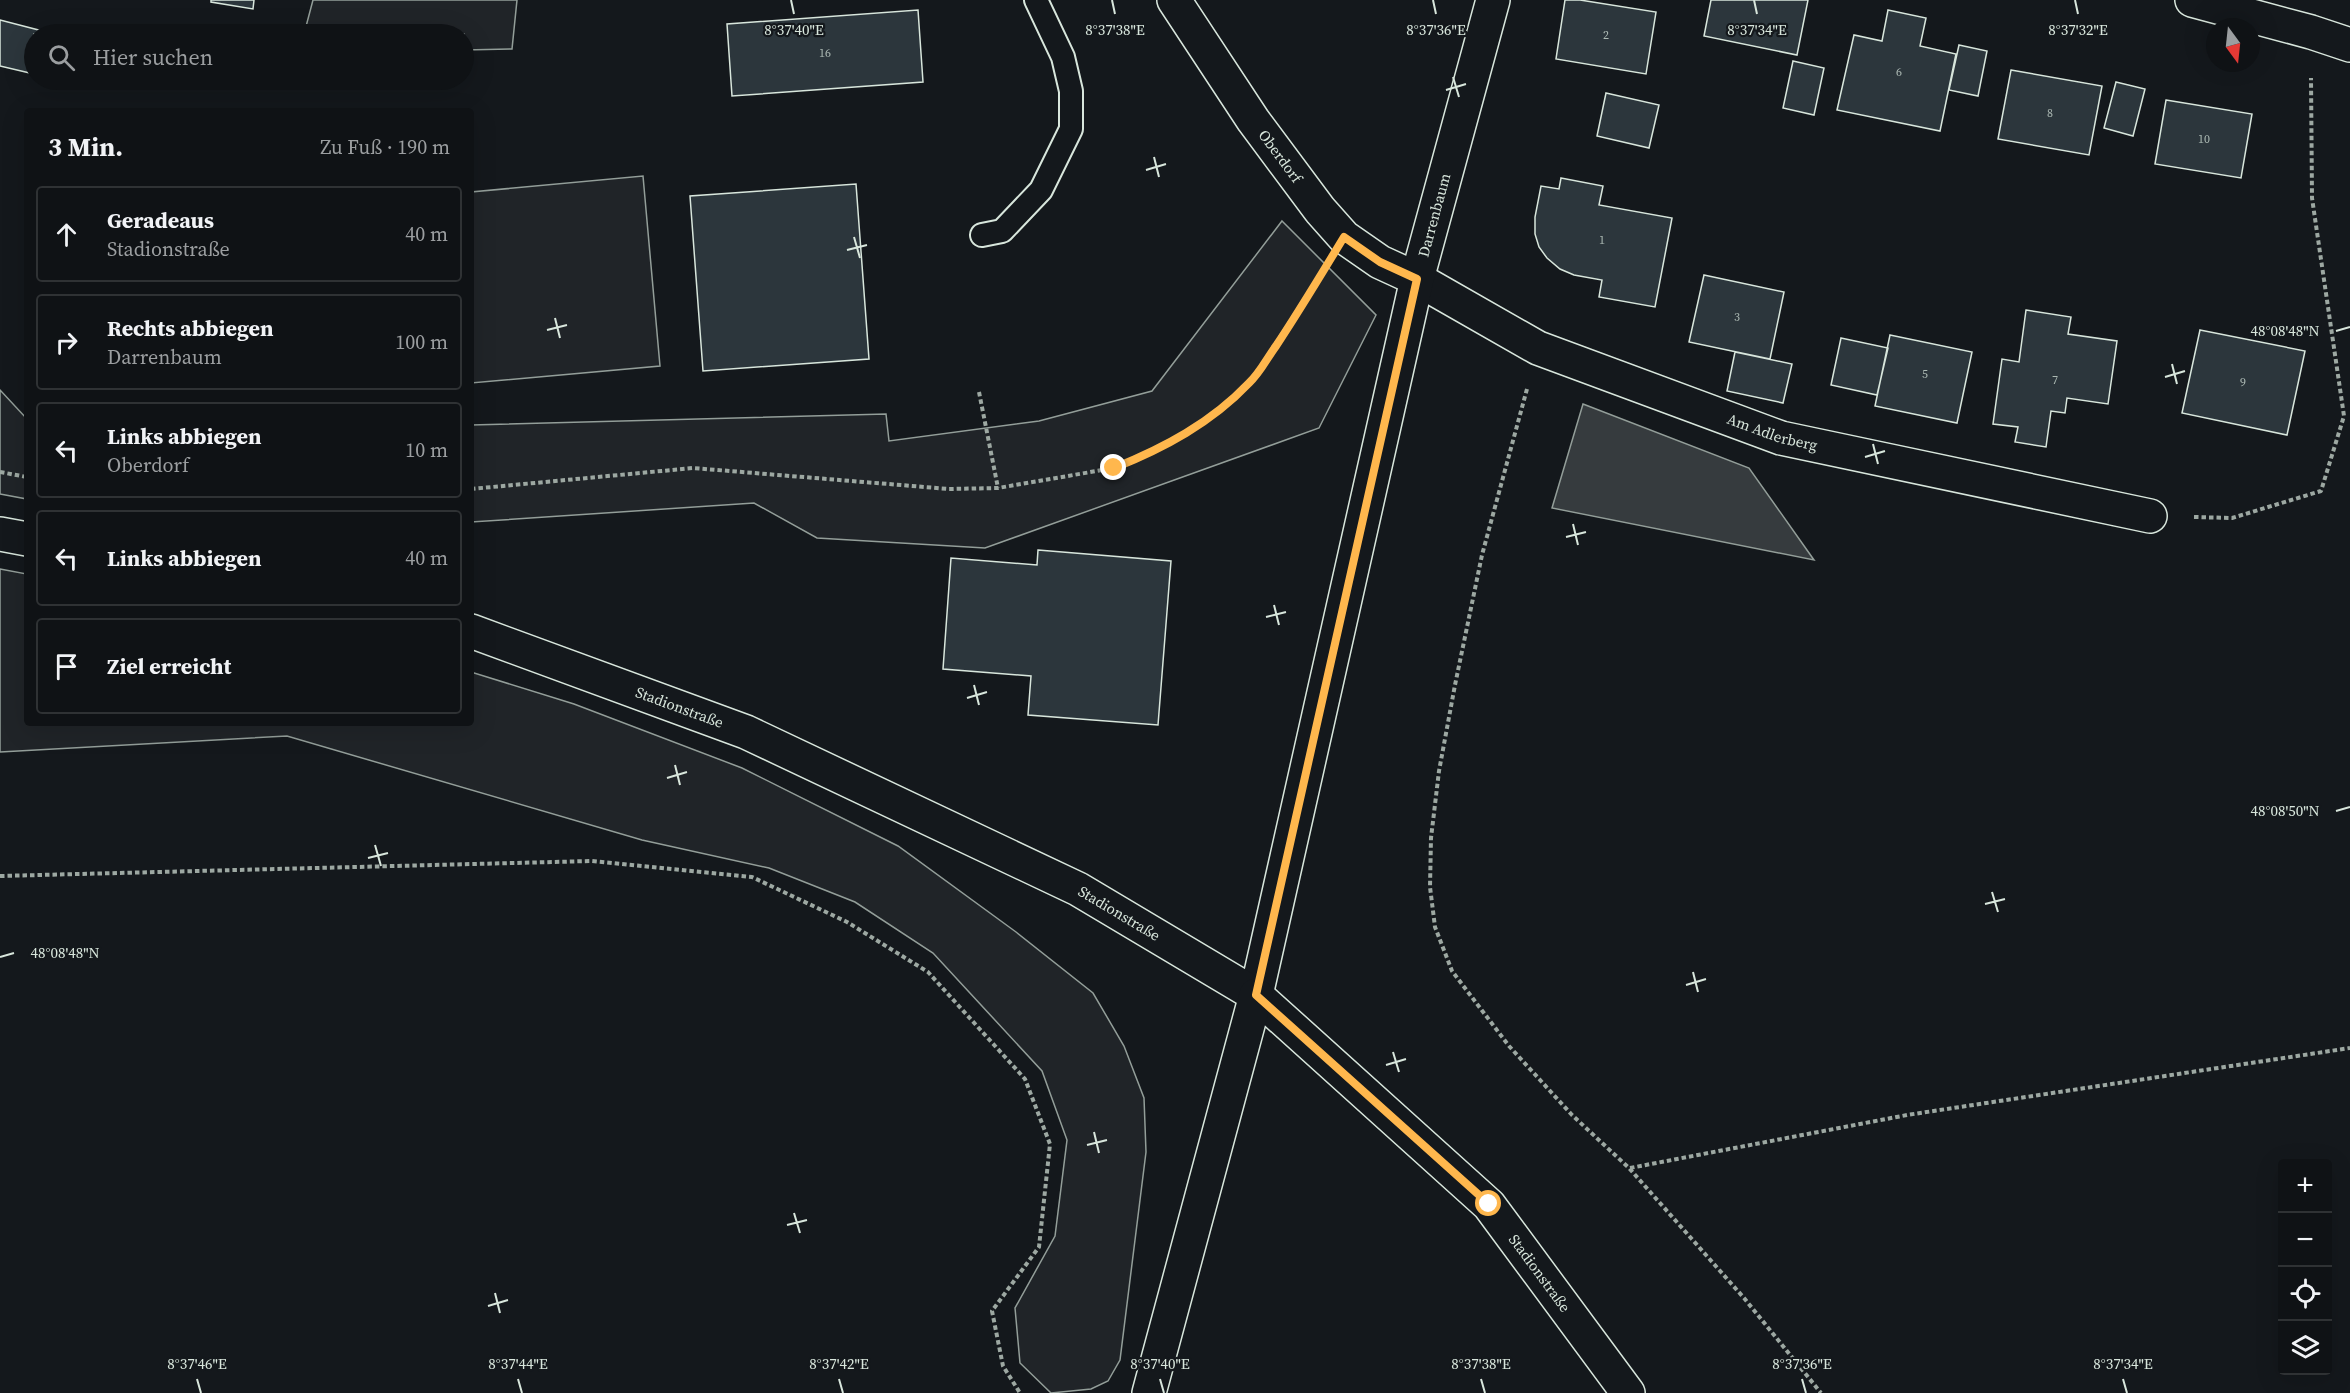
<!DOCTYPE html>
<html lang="de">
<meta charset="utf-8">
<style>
body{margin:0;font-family:"Source Serif 4",serif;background:#181b1e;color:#f1f3f6}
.controls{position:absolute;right:18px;bottom:18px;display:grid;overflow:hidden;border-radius:6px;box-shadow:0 6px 24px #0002}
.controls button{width:54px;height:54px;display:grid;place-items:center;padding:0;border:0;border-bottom:2px solid #2f3234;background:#0f1215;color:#f1f3f6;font:30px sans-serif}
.compass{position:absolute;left:2206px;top:18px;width:54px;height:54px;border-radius:50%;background:#0f1215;box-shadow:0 6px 24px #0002;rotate:165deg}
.stop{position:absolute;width:18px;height:18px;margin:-14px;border:4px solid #ffb74d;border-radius:50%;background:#fff}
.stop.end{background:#ffb74d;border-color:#fff;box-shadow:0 2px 6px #0008}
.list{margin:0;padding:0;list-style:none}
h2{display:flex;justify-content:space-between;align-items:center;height:78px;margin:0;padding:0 24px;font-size:26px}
h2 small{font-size:20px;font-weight:400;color:#9b9ea0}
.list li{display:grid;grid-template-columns:39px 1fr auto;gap:18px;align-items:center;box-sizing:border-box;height:96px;margin:0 12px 12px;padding:0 12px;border:2px solid #2f3234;border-radius:6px}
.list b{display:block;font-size:22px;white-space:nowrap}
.list p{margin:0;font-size:20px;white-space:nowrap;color:#9b9ea0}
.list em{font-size:20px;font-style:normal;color:#9b9ea0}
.icon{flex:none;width:33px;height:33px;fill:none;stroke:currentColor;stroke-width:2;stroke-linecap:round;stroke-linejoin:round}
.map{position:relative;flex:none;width:2350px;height:1393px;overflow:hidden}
.search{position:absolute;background:#0f1215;box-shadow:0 6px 24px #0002;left:24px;top:24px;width:450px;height:66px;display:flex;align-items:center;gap:15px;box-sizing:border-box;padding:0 21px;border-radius:33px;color:#9b9ea0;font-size:22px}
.panel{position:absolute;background:#0f1215;box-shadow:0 6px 24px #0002;left:24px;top:108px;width:450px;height:618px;border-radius:6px}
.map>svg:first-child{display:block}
</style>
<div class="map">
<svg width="2350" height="1393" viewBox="0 0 2350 1393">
<rect width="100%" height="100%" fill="#14181c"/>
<path fill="#202428" stroke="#939e99" stroke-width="1.5" d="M313 0H517L512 49 464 50V34H304Z
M643 176 660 366 471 383V192Z
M1282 221 1376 315 1319 428 985 548 817 538 754 503 471 522V425L886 414 889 441 1039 421 1152 391Z
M0 390 27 419V499L0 494Z
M0 569 27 574V723H471V672L574 704 742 768 898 846 1016 932 1093 993 1124 1046 1144 1098 1146 1152 1120 1360 1108 1381 1091 1389 1051 1393 1020 1363 1015 1308 1055 1236 1067 1140 1042 1071 933 953 855 902 769 868 642 840 287 736 0 752Z"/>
<path fill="#363b3e" stroke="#939e99" stroke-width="1.5" d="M1583 404 1749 468 1814 560 1552 508Z"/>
<path fill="#2c363c" stroke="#d8e6dc" stroke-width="1.5" d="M211 0H254L253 9 211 2Z
M1565 0H1580L1656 12 1646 74 1556 59Z
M1711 0H1808L1797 55 1704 36Z
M918 10 923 82 732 96 727 24Z
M1888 10 1926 18 1920 46 1956 54 1940 131 1837 110 1854 35 1882 41Z
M0 20 50 33 49 34H34V74L0 66Z
M1959 45 1987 51 1978 96 1949 90Z
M1793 61 1824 68 1814 115 1783 108Z
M2011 70 2102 86 2089 155 1998 139Z
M2116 82 2145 89 2133 136 2104 128Z
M1606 93 1659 105 1649 148 1597 136Z
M2166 100 2252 114 2241 178 2155 164Z
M1561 178 1603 186 1599 205 1672 218 1655 307 1599 297 1602 280 1574 275 1560 269 1547 258 1539 247 1535 234V217L1541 186 1559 189Z
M856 184 869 359 703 371 690 196Z
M1704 275 1784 292 1770 359 1689 342Z
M2026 310 2071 317 2068 334 2117 341 2108 404 2067 398 2065 413 2051 411 2046 447 2015 442 2018 427 1993 424 2002 359 2019 362Z
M2200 330 2305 351 2287 435 2182 413Z
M1890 335 1972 352 1957 423 1875 406Z
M1841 338 1888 348 1877 395 1831 385Z
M1735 352 1792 364 1783 403 1727 391Z
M1038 550 1171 561 1158 725 1028 715 1031 676 943 669 951 558 1037 565Z"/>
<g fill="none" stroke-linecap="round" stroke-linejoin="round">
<defs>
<path id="lane" d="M982 235 1002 231 1041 190 1071 129V91L1063 57 1036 0"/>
<g id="street">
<path id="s1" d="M1174 0 1253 120 1320 210 1344 237 1380 262 1417 279 1538 348 1781 438 2150 516"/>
<path d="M2192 0 2311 32 2350 45"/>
<path id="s2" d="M1256 995 1417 279 1493 0"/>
</g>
<g id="secondary">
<path d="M0 534 27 539"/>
<path id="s3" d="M471 631 746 732 1078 889 1256 995 1489 1205 1628 1393"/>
</g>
<path id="primary" d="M1149 1393 1256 995"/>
</defs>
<use href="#lane" stroke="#d8e6dc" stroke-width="26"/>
<use href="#street" stroke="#d8e6dc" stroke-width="36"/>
<use href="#secondary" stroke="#d8e6dc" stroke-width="36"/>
<use href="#primary" stroke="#d8e6dc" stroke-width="36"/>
<path stroke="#9da8a2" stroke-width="4" stroke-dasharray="4.5 3" stroke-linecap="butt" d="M1527 389 1482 555 1455 685 1439 771 1431 838 1430 887 1435 927 1452 971 1509 1046 1572 1115 1629 1168 1744 1298 1821 1393
M979 392 998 488
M0 472 27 477
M471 489 693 468 949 489 998 488 1114 468 1159 449 1197 427 1226 405 1251 382 1321 274
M2194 517 2232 518 2321 491 2344 416 2312 198 2311 78
M0 876 592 861 752 877 847 922 928 972 1025 1079 1050 1144 1039 1247 992 1311 1003 1366 1020 1393
M1630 1168 1907 1115 2350 1048"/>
<use href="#lane" stroke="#14181c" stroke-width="22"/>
<use href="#street" stroke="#14181c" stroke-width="33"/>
<use href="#secondary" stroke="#14181c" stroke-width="33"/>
<use href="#primary" stroke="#14181c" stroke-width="33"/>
</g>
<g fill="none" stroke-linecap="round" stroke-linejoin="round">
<path stroke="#ffb74d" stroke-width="8" d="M1114 468C1164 448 1211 423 1249 383 1260 373 1267 358 1276 346 1300 310 1322 273 1344 237L1380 262 1417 279 1256 995 1489 1204"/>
</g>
<path fill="none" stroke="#d8e6dc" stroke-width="2" d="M791 0 794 14M1112 0 1115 14M1433 0 1436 14M1754 0 1757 14M2075 0 2078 14M1453 77 1459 97M1446 90 1466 84M1154 157 1159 177M1146 170 1166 164M854 237 860 258M847 250 867 245M555 318 560 338M547 330 567 325M2336 331 2350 327M2172 364 2177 384M2165 377 2185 371M1873 444 1878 464M1865 457 1885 451M1573 524 1578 545M1566 537 1586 532M1274 605 1279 625M1266 617 1286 612M974 685 979 705M967 698 987 692M675 765 680 785M667 778 687 772M2336 811 2350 807M375 845 381 866M368 858 388 853M1992 892 1998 912M1985 904 2005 899M0 957 14 953M1693 972 1698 992M1686 985 1706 979M1393 1052 1399 1072M1386 1065 1406 1059M1094 1132 1099 1153M1087 1145 1107 1140M794 1213 800 1233M787 1225 807 1220M495 1293 500 1313M488 1306 508 1300M197 1379 201 1393M518 1379 522 1393M839 1379 843 1393M1160 1379 1164 1393M1481 1379 1485 1393M1802 1379 1806 1393M2123 1379 2127 1393"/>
<g text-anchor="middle" stroke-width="4.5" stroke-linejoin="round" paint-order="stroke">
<g font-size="12" fill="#adbab4">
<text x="1606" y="39">2</text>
<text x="825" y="57">16</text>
<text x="1899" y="76">6</text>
<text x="2050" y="117">8</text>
<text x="2204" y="143">10</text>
<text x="1602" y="244">1</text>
<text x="1737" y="321">3</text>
<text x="1925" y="378">5</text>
<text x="2055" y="384">7</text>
<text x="2243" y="386">9</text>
</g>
<g font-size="15" fill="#d8e6dc" stroke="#14181c">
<text dy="5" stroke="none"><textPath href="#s1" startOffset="189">Oberdorf</textPath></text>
<text dy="5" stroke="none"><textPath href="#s2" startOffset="800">Darrenbaum</textPath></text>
<text dy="5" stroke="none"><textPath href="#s1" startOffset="765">Am Adlerberg</textPath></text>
<text dy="5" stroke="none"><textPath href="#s3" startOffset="222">Stadionstraße</textPath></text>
<text dy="5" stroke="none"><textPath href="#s3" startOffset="708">Stadionstraße</textPath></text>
<text dy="5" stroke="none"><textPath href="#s3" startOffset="1266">Stadionstraße</textPath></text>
</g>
</g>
<g font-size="15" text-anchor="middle" fill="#d8e6dc" stroke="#14181c" stroke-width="4.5" stroke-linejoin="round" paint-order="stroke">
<text x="794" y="35">8°37'40"E</text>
<text x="1115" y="35">8°37'38"E</text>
<text x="1436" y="35">8°37'36"E</text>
<text x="1757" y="35">8°37'34"E</text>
<text x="2078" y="35">8°37'32"E</text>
<text x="2285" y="336">48°08'48"N</text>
<text x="2285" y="816">48°08'50"N</text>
<text x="65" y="958">48°08'48"N</text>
<text x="197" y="1369">8°37'46"E</text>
<text x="518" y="1369">8°37'44"E</text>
<text x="839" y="1369">8°37'42"E</text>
<text x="1160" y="1369">8°37'40"E</text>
<text x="1481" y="1369">8°37'38"E</text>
<text x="1802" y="1369">8°37'36"E</text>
<text x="2123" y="1369">8°37'34"E</text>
</g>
</svg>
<div class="controls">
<button>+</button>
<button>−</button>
<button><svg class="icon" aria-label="locate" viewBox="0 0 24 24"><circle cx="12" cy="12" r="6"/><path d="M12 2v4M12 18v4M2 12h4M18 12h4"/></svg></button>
<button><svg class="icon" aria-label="layers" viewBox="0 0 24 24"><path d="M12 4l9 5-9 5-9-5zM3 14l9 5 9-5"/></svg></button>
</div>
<svg class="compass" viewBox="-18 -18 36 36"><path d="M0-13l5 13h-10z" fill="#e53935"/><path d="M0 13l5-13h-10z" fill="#9b9ea0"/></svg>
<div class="stop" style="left:1489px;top:1204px"></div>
<div class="stop end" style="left:1114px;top:468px"></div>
<div class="search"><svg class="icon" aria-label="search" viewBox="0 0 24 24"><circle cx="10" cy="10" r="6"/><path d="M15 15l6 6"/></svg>Hier suchen</div>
<section class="panel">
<h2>3 Min.<small>Zu Fuß · 190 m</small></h2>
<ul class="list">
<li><svg class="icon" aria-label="ahead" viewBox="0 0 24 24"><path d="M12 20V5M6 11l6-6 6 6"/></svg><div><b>Geradeaus</b><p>Stadionstraße</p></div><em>40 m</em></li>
<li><svg class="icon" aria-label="right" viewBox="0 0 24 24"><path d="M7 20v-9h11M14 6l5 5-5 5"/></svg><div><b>Rechts abbiegen</b><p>Darrenbaum</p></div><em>100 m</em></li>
<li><svg class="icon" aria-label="left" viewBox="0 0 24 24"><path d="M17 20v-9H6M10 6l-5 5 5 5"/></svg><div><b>Links abbiegen</b><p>Oberdorf</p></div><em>10 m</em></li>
<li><svg class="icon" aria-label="left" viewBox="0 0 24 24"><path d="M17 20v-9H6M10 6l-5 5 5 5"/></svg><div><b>Links abbiegen</b></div><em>40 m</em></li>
<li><svg class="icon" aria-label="arrive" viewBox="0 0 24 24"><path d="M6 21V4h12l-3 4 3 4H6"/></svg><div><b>Ziel erreicht</b></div></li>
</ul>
</section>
</div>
